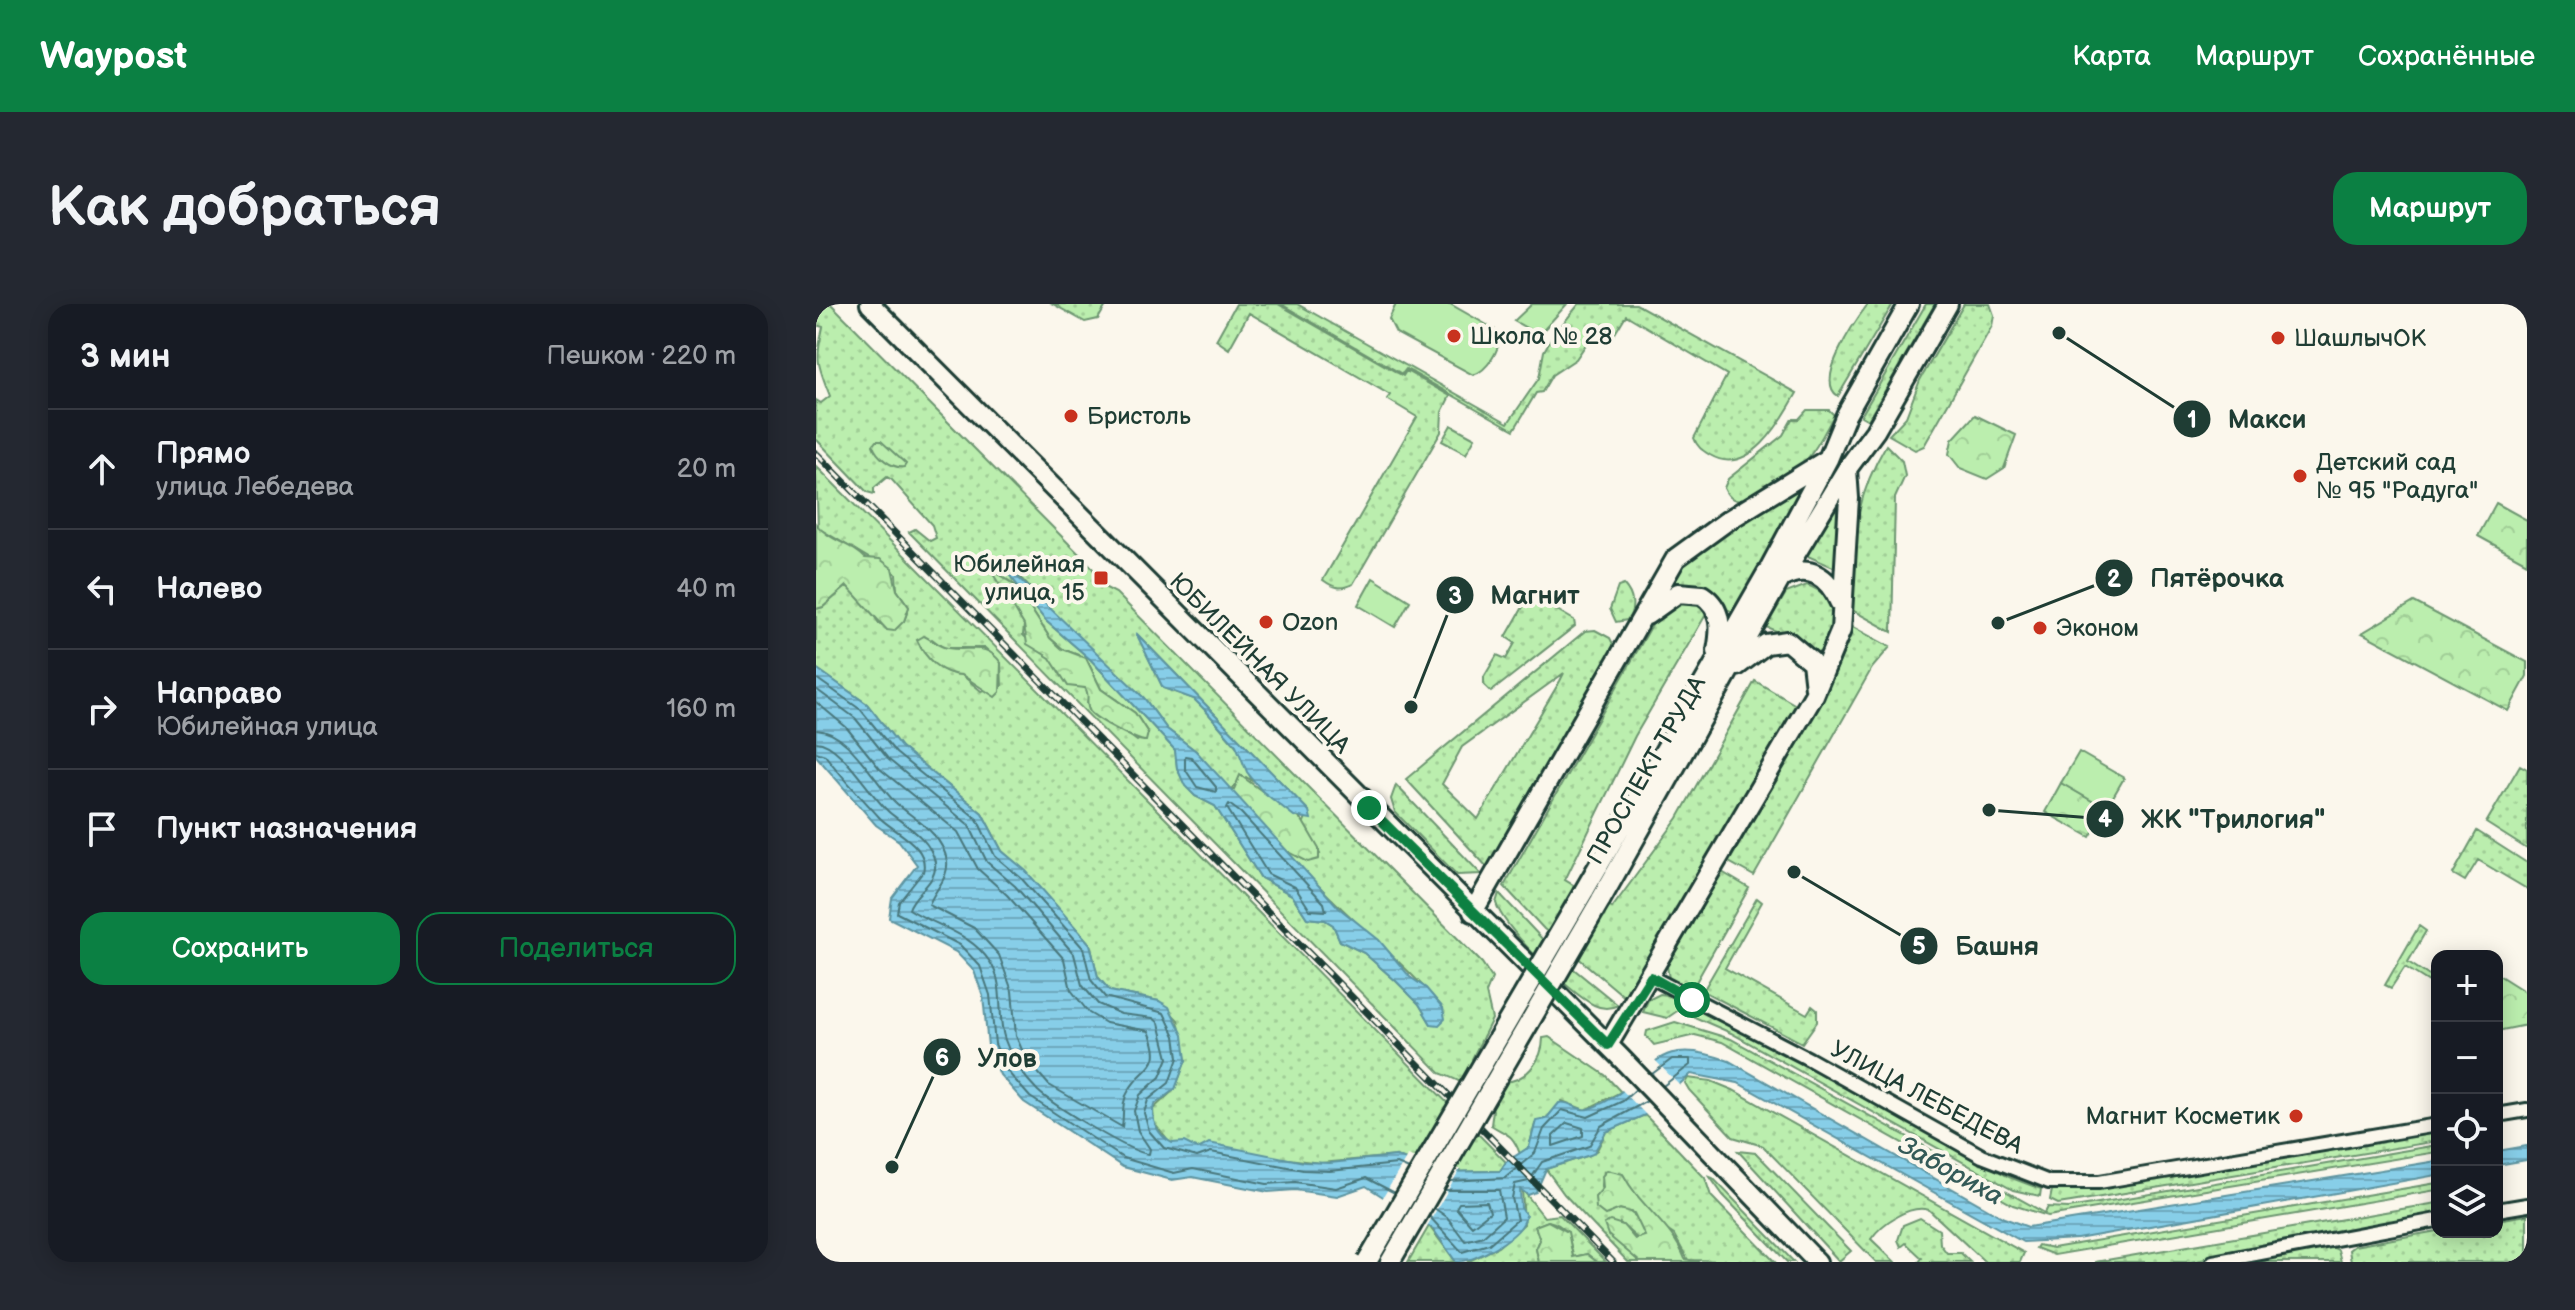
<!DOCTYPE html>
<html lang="ru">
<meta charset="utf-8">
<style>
body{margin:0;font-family:"Balsamiq Sans",sans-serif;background:#242831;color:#f1f3f6}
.controls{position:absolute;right:24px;bottom:24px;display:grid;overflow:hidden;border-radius:16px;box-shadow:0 4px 20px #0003}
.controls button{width:72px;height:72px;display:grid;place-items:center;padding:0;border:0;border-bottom:2px solid #363941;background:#171b24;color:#f1f3f6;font:40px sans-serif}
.stop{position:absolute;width:24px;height:24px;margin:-18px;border:6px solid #0b8043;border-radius:50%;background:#fff}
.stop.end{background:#0b8043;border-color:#fff;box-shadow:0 2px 8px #0008}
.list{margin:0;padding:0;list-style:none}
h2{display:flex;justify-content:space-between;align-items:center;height:104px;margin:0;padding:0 32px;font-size:34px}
h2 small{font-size:26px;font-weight:400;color:#9ea1a6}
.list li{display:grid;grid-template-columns:52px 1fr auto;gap:24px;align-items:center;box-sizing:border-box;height:120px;padding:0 32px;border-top:2px solid #363941}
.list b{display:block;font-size:30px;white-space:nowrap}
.list p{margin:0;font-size:26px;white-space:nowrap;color:#9ea1a6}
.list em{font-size:26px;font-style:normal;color:#9ea1a6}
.actions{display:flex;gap:16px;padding:24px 32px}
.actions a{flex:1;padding:18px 0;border:2px solid #0b8043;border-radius:24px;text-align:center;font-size:28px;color:#0b8043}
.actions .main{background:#0b8043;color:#fff}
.icon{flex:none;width:44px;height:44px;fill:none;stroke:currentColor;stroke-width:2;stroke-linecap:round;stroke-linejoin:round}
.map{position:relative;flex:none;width:1711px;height:958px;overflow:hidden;border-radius:24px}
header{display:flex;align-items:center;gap:48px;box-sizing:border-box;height:112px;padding:0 40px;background:#0b8043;color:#fff}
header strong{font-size:38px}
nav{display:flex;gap:44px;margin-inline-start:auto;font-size:28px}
.intro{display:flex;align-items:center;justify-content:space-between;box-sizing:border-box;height:192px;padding:0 48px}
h1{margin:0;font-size:56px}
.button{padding:20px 36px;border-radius:24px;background:#0b8043;color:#fff;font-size:28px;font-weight:700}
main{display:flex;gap:48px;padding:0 48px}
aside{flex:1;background:#171b24;border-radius:24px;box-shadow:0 4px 20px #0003}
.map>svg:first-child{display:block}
</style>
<header>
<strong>Waypost</strong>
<nav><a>Карта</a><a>Маршрут</a><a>Сохранённые</a></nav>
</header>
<div class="intro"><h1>Как добраться</h1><a class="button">Маршрут</a></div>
<main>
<aside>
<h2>3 мин<small>Пешком · 220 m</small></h2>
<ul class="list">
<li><svg class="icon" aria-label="ahead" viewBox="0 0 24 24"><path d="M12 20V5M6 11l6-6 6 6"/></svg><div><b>Прямо</b><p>улица Лебедева</p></div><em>20 m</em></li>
<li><svg class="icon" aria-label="left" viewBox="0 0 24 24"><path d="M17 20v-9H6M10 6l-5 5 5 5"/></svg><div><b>Налево</b></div><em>40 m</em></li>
<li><svg class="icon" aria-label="right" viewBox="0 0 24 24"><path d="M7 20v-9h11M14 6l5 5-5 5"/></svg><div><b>Направо</b><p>Юбилейная улица</p></div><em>160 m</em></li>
<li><svg class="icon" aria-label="arrive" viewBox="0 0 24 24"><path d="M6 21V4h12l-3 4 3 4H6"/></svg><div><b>Пункт назначения</b></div></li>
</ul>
<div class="actions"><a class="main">Сохранить</a><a>Поделиться</a></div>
</aside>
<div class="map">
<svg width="1711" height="958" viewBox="0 0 1711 958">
<defs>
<pattern id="grass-dots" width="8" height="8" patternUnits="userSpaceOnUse" patternTransform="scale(2)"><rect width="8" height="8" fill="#bbeeae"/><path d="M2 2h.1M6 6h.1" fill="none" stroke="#a0cd96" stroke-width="1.8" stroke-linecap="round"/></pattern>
<pattern id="forest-crowns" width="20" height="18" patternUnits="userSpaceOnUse" patternTransform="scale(2)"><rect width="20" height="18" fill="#bbeeae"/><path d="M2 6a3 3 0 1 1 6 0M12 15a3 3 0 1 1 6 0" fill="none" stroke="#a0cd96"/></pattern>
<pattern id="water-rules" width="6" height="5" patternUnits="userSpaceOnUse" patternTransform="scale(2)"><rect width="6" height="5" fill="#87cee8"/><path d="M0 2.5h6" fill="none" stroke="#6ea8bd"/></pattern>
</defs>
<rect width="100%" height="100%" fill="#fbf7ec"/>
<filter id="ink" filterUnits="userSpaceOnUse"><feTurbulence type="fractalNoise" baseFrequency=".0125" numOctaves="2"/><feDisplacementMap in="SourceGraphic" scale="16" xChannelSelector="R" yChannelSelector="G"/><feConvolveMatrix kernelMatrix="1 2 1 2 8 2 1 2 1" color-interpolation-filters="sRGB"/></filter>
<g filter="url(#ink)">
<path fill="url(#grass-dots)" stroke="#6d9671" stroke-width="2" fill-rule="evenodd" d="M0 0H15L274 261 290 284 300 289 666 659 676 674 670 689 676 715 656 755 666 771 685 778C708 779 727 757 727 734L733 733 789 771 805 788 769 806 746 797 732 813 719 820 713 843 704 850C696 828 690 831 675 821L677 806C660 783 648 779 624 769L93 228 99 225 114 237 120 234 116 221 76 176 71 173 58 184V190L51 188 0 135V96L5 99 14 92C0 57 0 56 7 23L0 21ZM191 268 200 269 242 314 328 394 351 425 380 447 416 490 415 485 430 473 436 477 422 444 391 408 378 395 347 384 321 330 493 507 487 520 504 550 489 556 471 547C518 604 579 648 627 704L615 720 603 700 580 677 548 649 524 637 517 621 509 616 491 614 476 591 445 574 399 502 379 492 369 481 361 464 359 446 275 356 230 317ZM182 269 200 282 234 334 247 345 270 354 285 385 319 409 332 429 321 437 271 399 273 389 269 384C244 375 250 364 232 352 222 345 216 340 207 331L208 321Z
M237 0H291L282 15 269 18Z
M420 0H462L587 72 590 67 634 92 626 108 625 128 537 280C525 286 518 284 507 276L601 113 571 95 574 91 433 9 413 45 400 36Z
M465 0H481L692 119 723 74 728 47 736 33 763 0H820L981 89C965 118 933 174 894 151 886 146 881 143 878 134L911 71 810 11 795 36 775 33 760 55 736 71 726 88 720 89 698 126 590 65 586 70Z
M1052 0H1077L1022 92C998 77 1039 17 1052 0Z
M1110 0H1119L1052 116 1045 112Z
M1148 0H1174L1178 11 1176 22 1108 142 1099 146 1073 131 1090 113 1104 76Z
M991 106H1013L1018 111C1010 125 1003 141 992 154 977 171 922 220 908 184L912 175 967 131 976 115H983Z
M1070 141 1086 157 1089 172 1079 194 1076 328 1034 305C1039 238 1035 201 1070 141Z
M0 162 690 858 684 867 620 868 580 852 505 859 447 852 399 841 382 845 353 838 338 819 337 805 359 785 370 756 362 716 343 697 294 687 282 673 274 640 210 568 186 547 166 509 85 443 51 400 0 364V305L7 303 31 282 50 299 64 321 88 317 93 303 81 286 80 270 2 224ZM116 335 128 344H169L185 359 186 382 165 387 146 371C128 371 115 358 105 344Z
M977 185 982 189 981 195 918 308C897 302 879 278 854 284L864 263 878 251Z
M1021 195 1020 262 1017 263 987 250Z
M808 281C817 291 820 305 811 316L800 318 794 305 802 283Z
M991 281C1031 295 1015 331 1006 362L990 339 950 323 970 289Z
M719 293 758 316 759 322 675 388 668 381V373L681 351 690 355 699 339 690 333 711 296Z
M877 293 892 307 819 432 749 576 796 604 862 514 939 377 980 401 811 695 728 625 688 582 841 312 849 303Z
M1031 320 1074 343 1056 364 938 572 913 558 1015 378 1027 350Z
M779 326 794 334 800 346 672 564 590 475 769 327ZM748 369 744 377 662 515 626 480 646 443Z
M1704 461 1711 465V545L1670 519Z
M580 481 665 570 641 571 579 508 575 495Z
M1661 527 1711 559V585L1662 556 1649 577 1637 570Z
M906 568 933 584 875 687 853 675 851 662Z
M683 589 743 653 802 701C794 705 786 705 778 701 754 690 687 623 680 599Z
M941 594 946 598 909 664 991 710 996 702 1001 706V718L986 739 887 687Z
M1603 622 1610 627 1592 658 1621 677V683L1589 663 1575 684 1569 681Z
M844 690 860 692 870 701 851 714 827 708 832 696Z
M882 698 1193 873 1225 885 1224 892 1197 886 915 729 876 712Z
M859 718 915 735 1229 909 1232 903 1253 904 1621 841V848L1232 912 1197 901 906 738 879 731 838 741 830 732 831 727Z
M872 774 895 777 917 786 1208 949 1204 958H1169L1113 906C1094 900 1066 919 1055 935L1079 958H1060L947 842 917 833 873 786 869 779Z
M829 811 889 874 895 892 959 958 872 956 858 931 846 923 820 894 807 871 788 868 785 887 792 910 801 905 811 906 823 915 829 933 823 936 804 919 799 935 824 958H812L748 890 730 865 774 851 781 846 790 828Z
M1621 828V837L1255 898 1242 900 1234 896 1236 886 1286 884Z
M922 847 940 849 1035 947 1023 957Z
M894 873 897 874 978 958H971L907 891Z
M1621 879V886L1238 951 1220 944 1222 941 1237 944Z
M706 885 728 913 744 911 790 958H781L771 950 757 953C753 935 754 922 732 917L719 922 724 936 720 945 723 958H651L682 943 708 920Z
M1621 899V916L1373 958H1279Z
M1711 911V958H1535L1533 946 1538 942 1621 927 1681 928V916Z
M1104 914 1123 926 1124 940 1131 949H1145L1154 958H1103L1106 954 1090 939 1085 943 1082 936 1087 921Z
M613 922 640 958H592Z
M1512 941 1522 946 1525 958H1414Z"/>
<path fill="url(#forest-crowns)" stroke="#6d9671" stroke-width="2" d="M1159 111 1200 131 1188 164 1171 175 1144 164 1133 150 1136 136Z
M635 121 659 134 650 150 626 137Z
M60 137H65L90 160 88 163C76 165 60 152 57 141Z
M1680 199 1711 216V259L1662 232Z
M0 220C13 237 35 239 49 254L64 255 76 264 81 286 93 303 88 317 78 327 71 326 31 282 7 303 0 305Z
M179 268 200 282 234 334 246 345 270 354 285 385 319 409 332 429 330 437C322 438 280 415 274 408 268 399 275 392 269 384L252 382 234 354 211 340 208 321 177 270Z
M1598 298 1711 358V372L1692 407 1546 329Z
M108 332C117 336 122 343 132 344 154 348 170 337 185 359L184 388 179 393 146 371C125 371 109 354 101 336Z
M424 471 486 516 503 545V555L492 558 471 547 416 490Z
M1245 479 1290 505 1274 533 1229 508Z
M1681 670 1711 689V721L1681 727Z
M791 866 807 870C824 903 856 921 869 955L883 958H824L792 931 788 920 794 917 807 921 819 935 829 932 818 909 804 905 789 911 780 904 779 893 787 884 786 872Z
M732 917 752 928 757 953 771 950 781 958H723L720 945 724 936 719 922Z"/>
<path fill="#bbeeae" stroke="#6d9671" stroke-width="2" d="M580 0H634L678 25 683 31C685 45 671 67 657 71L580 29 573 15Z
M716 0H751L723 31 698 17Z
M557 274 594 297 579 323 542 301Z
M1263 448 1308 474 1290 505 1245 479Z"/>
<path fill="url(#water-rules)" stroke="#5d94a0" stroke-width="2" d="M192 264 328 394 351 425 380 447 523 604 563 636 594 673 610 684 627 704 629 715 623 721 615 720 603 700 580 677 548 649 524 637 517 621 509 616 491 614 476 591 445 574 399 502 379 492 369 482 361 464 359 446 275 356 230 317 191 268Z
M320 329 493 507 495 515 478 512 446 487 431 468 420 441 391 408 378 395 347 384Z
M0 364 51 400 85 443 166 509 186 547 210 567 274 640 282 673 294 687 343 697 353 703 367 731 370 756 359 785 338 801C334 817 342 831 356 839L368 838 382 845 393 839 488 858 514 859 580 852 620 868 684 867 690 858 713 843 720 817 730 815 743 799C754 796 762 808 772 805 838 784 827 724 913 757L1188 914 1212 923 1621 857V871L1261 935 1207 938 922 779 875 770 829 811 790 828 777 850 730 865 720 888 712 891 704 885 705 904 710 911C708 932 659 958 640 958L617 925 550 882 521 892 479 886 452 888 376 873 356 876 307 863 208 798 184 771 172 742 167 692 158 667 140 648 73 614 76 594 101 561 83 537 60 521 0 452Z
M1711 842V856L1681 861V847Z"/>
<path fill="#fbf7ec" d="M836 753 864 782 832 813 804 784Z
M592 851 621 864 644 865 610 924 566 895Z"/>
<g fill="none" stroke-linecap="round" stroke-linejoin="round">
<path stroke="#49777c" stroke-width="2" d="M0 374 45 406 80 449 161 515 179 552 205 574 267 644 275 676 289 693 348 709 359 732 362 754 353 779 332 796 328 809 333 827 348 844 381 853 395 848 487 866 514 867 581 860 593 865
M0 385 39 414 73 456 153 521 171 558 199 582 258 650 266 681 282 700 305 710 337 714 343 719 352 754 344 773 324 791 318 807 322 827 334 845 333 850C316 850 237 801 222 787 207 772 196 756 189 736 180 711 190 682 174 658 154 628 121 623 93 605 98 588 122 579 119 558 114 534 90 522 74 509 54 493 26 439 0 438
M0 398 30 423 64 465 142 528 162 565 191 591 248 655 255 686 273 709 290 719 333 727C349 765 329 759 313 786 305 798 308 811 306 823L233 781 210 755 200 732 196 687 183 651 158 624 113 601C118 586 133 575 131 557 126 528 97 515 79 498 57 477 33 427 0 426
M0 448 9 451C24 471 46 494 63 513 77 528 114 541 107 568L83 598 81 609 144 641 164 662 174 691 179 740 191 767 214 793 307 854 358 869 377 865 451 880 479 878 520 884 550 874 579 889
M369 452 375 453 400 483V488L381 483 369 465Z
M413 500 425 509 508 599 510 607 494 606 479 583 452 570 411 504Z
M836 770 856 755H874V761L847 782
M751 819 767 824V832L737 842V832Z
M634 877 689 874 719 849 728 825 746 806 772 813 807 797 820 785
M671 898 674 908 656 922 640 904 643 899Z
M618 904 631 913 649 937 667 932 688 913 683 886H628
M613 912 646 948 673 940 701 916 696 894 699 880 713 877 726 858 773 842 785 822 831 797"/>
<defs>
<path id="minor" d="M835 673 993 755 1166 852 1233 878H1283L1621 821
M1681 811 1711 806
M1681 906 1711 901
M1397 958 1621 916"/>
<path id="secondary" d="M54 0 804 753 1001 958
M965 274C993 259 1012 272 1024 299
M831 311 862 289 886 291C907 305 905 325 901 347
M921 362 950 340 971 337 996 358 999 384
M768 587 952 267 1012 155 1030 111 1093 0
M784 597 965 274 1031 165 1059 127 1132 0
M657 608 860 254 911 217 1012 155
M792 741 998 391 1025 326 1033 194 1031 165"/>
</defs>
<use href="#minor" stroke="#1f3d34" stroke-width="18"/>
<use href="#secondary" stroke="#1f3d34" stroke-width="24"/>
<use href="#minor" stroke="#fbf7ec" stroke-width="12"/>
<use href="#secondary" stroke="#fbf7ec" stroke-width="18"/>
<defs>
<path id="rail" d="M0 149 797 958"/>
</defs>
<use href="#rail" stroke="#1f3d34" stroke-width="7"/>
<use href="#rail" stroke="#fbf7ec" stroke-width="4" stroke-dasharray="12" stroke-linecap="butt"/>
<defs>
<path id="secondary-bridge" d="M551 958 768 587
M574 958 784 597"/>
</defs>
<use href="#secondary-bridge" stroke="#1f3d34" stroke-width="24" stroke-linecap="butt"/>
<use href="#secondary-bridge" stroke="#fbf7ec" stroke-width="18"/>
</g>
</g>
<g fill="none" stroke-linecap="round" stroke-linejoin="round" filter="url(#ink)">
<path stroke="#0b8043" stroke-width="10" d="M553 504 792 741 835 673 876 696"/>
</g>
<g fill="#c8321e" stroke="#fbf7ec" stroke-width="3">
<circle cx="638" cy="32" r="8"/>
<circle cx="1462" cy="34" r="8"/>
<circle cx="255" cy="112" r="8"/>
<circle cx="1484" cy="172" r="8"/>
<rect x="277" y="266" width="16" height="16" rx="4"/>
<circle cx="450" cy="318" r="8"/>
<circle cx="1224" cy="324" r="8"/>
<circle cx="1480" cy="812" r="8"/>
</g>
<g text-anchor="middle" stroke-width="8" stroke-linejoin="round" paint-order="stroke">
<g font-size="24" fill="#1f3d34" stroke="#fbf7ec" text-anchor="start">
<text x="654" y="40">Школа № 28</text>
<text x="1478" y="42">ШашлычОК</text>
<text x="271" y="120">Бристоль</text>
<text x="1500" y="166">Детский сад<tspan x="1500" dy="28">№ 95 "Радуга"</tspan></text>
<text x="269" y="268" text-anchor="end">Юбилейная<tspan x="269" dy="28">улица, 15</tspan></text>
<text x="466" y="326">Ozon</text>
<text x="1240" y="332">Эконом</text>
<text x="1464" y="820" text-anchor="end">Магнит Косметик</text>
</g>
<g font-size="24" fill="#1f3d34" stroke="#fbf7ec">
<text transform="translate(444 359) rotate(45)" y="8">ЮБИЛЕЙНАЯ УЛИЦА</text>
<text transform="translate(830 466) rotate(-60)" y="8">ПРОСПЕКТ ТРУДА</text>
<text transform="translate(1111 793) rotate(28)" y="8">УЛИЦА ЛЕБЕДЕВА</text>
</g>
<g font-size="26" font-style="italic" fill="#345a58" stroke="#fbf7ec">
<text transform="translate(1135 866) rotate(29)" y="9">Забориха</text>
</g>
</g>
<path fill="none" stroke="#1f3d34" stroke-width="3" d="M1243 29L1376 115M1182 319L1298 274M595 403L639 291M1173 506L1289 515M978 568L1103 642M76 863L126 753"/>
<g fill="#1f3d34" stroke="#fbf7ec" stroke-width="3">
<circle cx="1243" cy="29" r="8"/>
<circle cx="1182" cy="319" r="8"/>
<circle cx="595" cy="403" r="8"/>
<circle cx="1173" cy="506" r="8"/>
<circle cx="978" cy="568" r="8"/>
<circle cx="76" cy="863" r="8"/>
<circle cx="1376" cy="115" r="20"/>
<circle cx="1298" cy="274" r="20"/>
<circle cx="639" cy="291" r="20"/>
<circle cx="1289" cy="515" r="20"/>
<circle cx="1103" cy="642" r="20"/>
<circle cx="126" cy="753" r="20"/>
</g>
<g font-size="24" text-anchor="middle" font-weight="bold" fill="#fff">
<text x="1376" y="124">1</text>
<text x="1298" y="283">2</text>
<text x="639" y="300">3</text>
<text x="1289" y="523">4</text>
<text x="1103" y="650">5</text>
<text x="126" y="762">6</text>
</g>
<g font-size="26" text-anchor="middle" font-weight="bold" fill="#1f3d34" stroke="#fbf7ec" stroke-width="8" stroke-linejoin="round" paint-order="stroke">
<text x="1451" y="124">Макси</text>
<text x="1401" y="283">Пятёрочка</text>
<text x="719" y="300">Магнит</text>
<text x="1417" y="524">ЖК "Трилогия"</text>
<text x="1181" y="651">Башня</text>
<text x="191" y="763">Улов</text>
</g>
</svg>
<div class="controls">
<button>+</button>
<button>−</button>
<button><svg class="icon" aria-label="locate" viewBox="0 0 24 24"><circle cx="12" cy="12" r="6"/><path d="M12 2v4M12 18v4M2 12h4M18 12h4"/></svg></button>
<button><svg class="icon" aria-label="layers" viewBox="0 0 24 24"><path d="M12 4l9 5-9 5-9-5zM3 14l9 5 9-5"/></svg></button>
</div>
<div class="stop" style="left:876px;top:696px"></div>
<div class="stop end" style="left:553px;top:504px"></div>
</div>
</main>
